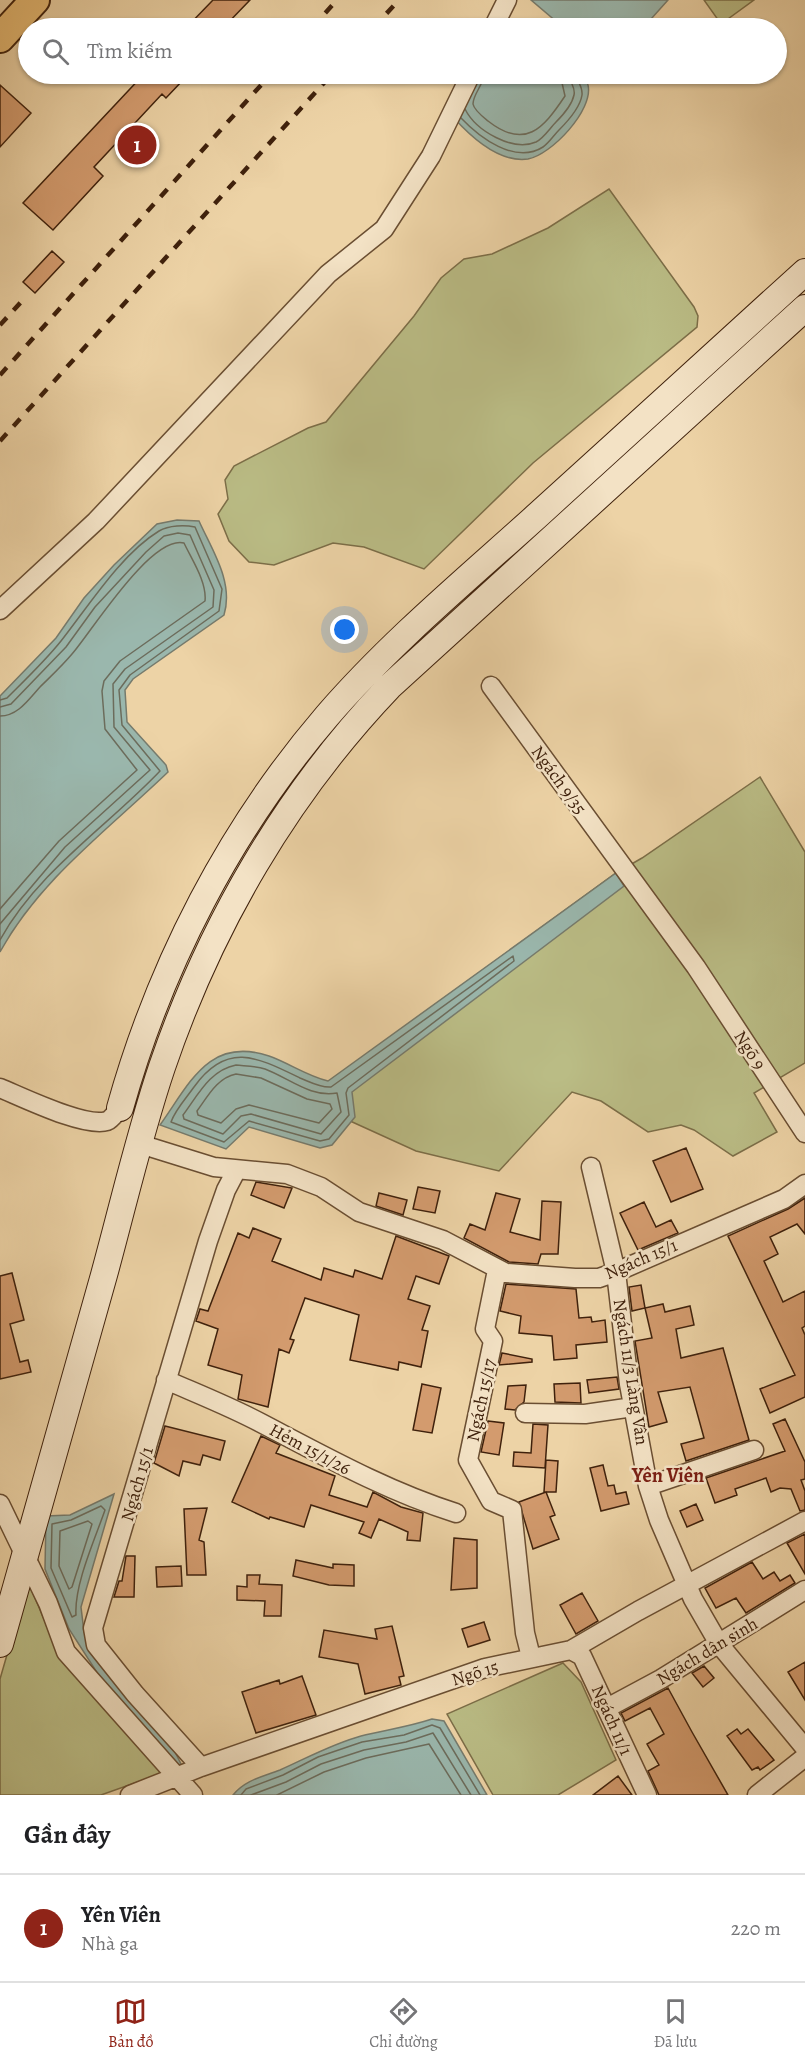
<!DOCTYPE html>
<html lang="vi">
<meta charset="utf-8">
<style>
body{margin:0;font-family:Alegreya,serif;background:#f2f2f2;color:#202124}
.you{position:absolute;left:345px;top:630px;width:21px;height:21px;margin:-15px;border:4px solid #fff;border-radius:50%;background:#1a73e8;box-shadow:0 0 0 9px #1a73e833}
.badge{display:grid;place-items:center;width:39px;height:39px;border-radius:50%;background:#8f2418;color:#fff;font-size:20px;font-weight:700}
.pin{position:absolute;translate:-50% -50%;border:3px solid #fff;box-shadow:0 2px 6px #0006}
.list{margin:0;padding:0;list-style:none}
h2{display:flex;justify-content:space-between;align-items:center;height:78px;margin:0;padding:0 24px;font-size:26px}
h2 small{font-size:20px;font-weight:400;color:#757577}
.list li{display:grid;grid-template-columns:39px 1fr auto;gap:18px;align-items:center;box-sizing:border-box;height:108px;padding:0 24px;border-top:2px solid #e0e0e0}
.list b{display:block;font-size:22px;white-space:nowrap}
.list p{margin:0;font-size:20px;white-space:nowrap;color:#757577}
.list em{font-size:20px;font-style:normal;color:#757577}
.icon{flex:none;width:33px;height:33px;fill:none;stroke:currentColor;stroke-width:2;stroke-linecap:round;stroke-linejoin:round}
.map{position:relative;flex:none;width:805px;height:1795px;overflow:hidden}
.search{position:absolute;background:#fff;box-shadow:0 2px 4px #0004;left:18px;right:18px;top:18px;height:66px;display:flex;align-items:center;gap:15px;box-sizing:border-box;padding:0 21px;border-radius:33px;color:#757577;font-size:22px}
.sheet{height:186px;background:#fff}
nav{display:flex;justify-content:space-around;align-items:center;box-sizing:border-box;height:84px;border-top:2px solid #e0e0e0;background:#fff;font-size:16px;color:#757577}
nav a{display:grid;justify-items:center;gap:3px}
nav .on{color:#8f2418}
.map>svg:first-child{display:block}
</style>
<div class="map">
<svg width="805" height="1795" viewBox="0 0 805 1795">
<rect width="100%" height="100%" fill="#edd3a6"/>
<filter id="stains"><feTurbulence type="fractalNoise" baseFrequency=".00333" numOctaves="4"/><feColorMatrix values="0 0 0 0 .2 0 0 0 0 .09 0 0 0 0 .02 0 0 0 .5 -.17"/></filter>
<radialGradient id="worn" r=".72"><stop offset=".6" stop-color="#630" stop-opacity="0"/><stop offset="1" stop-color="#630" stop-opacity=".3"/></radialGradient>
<path fill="#babc85" stroke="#7c6e48" stroke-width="1.5" d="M704 0H754L721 24Z
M609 189 694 307 698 316 697 327 533 463 424 569 364 547 333 543 274 565 249 562 229 541 218 514 228 499 225 480 234 466 308 428 326 422 414 316 441 278 464 259 492 254 548 228Z
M760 777 805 852V1063L754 1093 777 1132 733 1156 694 1130 681 1125 648 1132 601 1101 572 1092 499 1171 416 1151 304 1100 616 873 642 858Z
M28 1582 60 1656 163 1773 101 1795H0V1679Z
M563 1663 581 1682 616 1760 558 1795H493L447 1714Z"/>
<path fill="#9ab7ad" stroke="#767b6d" stroke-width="1.5" d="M531 0H668L643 28H564Z
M463 74H581C583 77 587 80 588 85 594 110 551 155 528 159 499 163 472 138 454 118Z
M177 520 199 521C212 550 234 582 224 615L133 679 125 690 127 722 166 765 168 772C109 829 40 879 0 952V696L56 638 84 598 114 565 157 524Z
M616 873 624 886 352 1092 355 1117 332 1145 320 1148 249 1127 226 1149 160 1125C190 1083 209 1036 269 1056 289 1063 307 1076 328 1081Z
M114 1494 81 1607 84 1632 97 1655 124 1690 175 1752 181 1764 175 1767 105 1685 69 1629 45 1569 46 1516 70 1515Z
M432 1719 444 1721 487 1795H233C245 1780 262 1777 280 1770 307 1758 332 1744 361 1736 385 1730 408 1727 432 1719Z"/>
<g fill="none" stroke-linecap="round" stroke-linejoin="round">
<path stroke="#6c6c5c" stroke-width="1.5" d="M484 74C484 84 473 94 473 104 474 110 483 117 488 121 525 150 543 129 565 96L560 74
M465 109C476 131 513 152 536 142 544 138 550 128 556 122 563 115 572 105 574 95 576 87 569 82 569 74
M461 118C479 137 515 165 543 147 549 143 554 135 559 130 568 121 580 108 582 95 583 86 577 82 576 74
M0 700 7 698C25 680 45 661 61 641 88 607 121 554 159 531 169 525 185 525 195 527L222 589 219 611 130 675 119 690 122 725 160 771C108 826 38 871 0 940
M0 707 11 704 66 647 95 607 146 552 164 536 178 533 190 535 214 590 213 607 125 669 113 684 114 727 150 770 65 847 0 924
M0 716C18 716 29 699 40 687 51 676 62 666 72 654 92 631 151 535 184 543 192 560 207 582 205 601L120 661 104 681 102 691 105 729 137 770 59 841 0 909
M513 956 514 961 348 1088 346 1093 349 1115 329 1139 320 1141 249 1121 224 1142 171 1122C175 1110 187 1097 194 1087 227 1041 257 1057 300 1078 310 1082 321 1088 331 1087Z
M236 1065C245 1066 256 1066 265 1069 289 1078 311 1098 337 1093L341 1112 321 1134 251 1114 241 1116 223 1134 184 1119 183 1115C198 1095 210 1070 236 1065Z
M236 1074 261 1078 307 1099 330 1104 332 1109 319 1123 249 1105 236 1109 221 1123 198 1115 197 1111C208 1096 217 1078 236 1074Z
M101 1506 105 1510C95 1539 74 1585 76 1615L72 1617 51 1568 52 1524 71 1520Z
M88 1521 92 1524 72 1587 69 1589 59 1566 60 1531Z
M241 1795 246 1789 283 1775 318 1757 362 1742 404 1735 432 1725 440 1728 480 1795
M251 1795 286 1782 321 1764 364 1750 406 1742 433 1733 471 1795
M277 1795 324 1772 366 1758 429 1744 461 1795"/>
</g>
<path fill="#d39b6e" stroke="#3f210c" stroke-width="1.5" d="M213 0H250L223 28H186Z
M144 74H176L183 80 166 98 162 94 94 167 103 176 53 230 23 203Z
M0 85 31 113 0 147Z
M52 251 64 262 35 293 23 282Z
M686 1148 703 1189 671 1202 653 1161Z
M256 1182 292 1188 284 1208 251 1195Z
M418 1187 440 1191 435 1213 413 1209Z
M379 1193 407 1200 403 1215 376 1206Z
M496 1193 520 1199 510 1232 540 1240 542 1201 561 1202 558 1254H541L538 1264 509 1262 464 1238 470 1224 485 1230Z
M805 1198V1234L797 1224 770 1237 778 1254 764 1261 783 1302 805 1291V1326L802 1328 805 1335V1397L770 1413 760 1389 795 1375 728 1236 788 1209Z
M644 1202 656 1227 671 1220 678 1233 638 1250 620 1213Z
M253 1228 281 1239 272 1261 321 1280 324 1268 353 1277 355 1270 382 1279 396 1236 449 1256 439 1284 416 1276 408 1299 430 1306 422 1330 428 1331 421 1367 399 1362 398 1370 350 1360 359 1315 305 1298 290 1339 294 1340 289 1353 279 1349 268 1407 238 1399 242 1375 208 1365 218 1329 196 1321 200 1309 208 1311 238 1233 249 1238Z
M12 1273 24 1320 10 1324 20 1362 28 1360 31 1372 0 1379V1276Z
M506 1284 576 1289 579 1318 591 1317 592 1322 605 1320 607 1342 576 1345 577 1358 554 1360 552 1336 519 1333 521 1316 500 1311Z
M641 1285 645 1308 632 1311 629 1287Z
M663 1304 665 1312 690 1306 694 1325 676 1329 681 1358 723 1348 749 1440 686 1461 681 1444 704 1438 690 1387 658 1392 667 1422 649 1427 635 1341 652 1338 645 1308Z
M502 1353 532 1359V1362L499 1365Z
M617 1377 619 1389 589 1393 587 1380Z
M580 1383 581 1403 555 1402 554 1384Z
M422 1384 441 1388 432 1433 413 1430Z
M526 1385 524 1402 515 1410 505 1409 508 1386Z
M785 1419 805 1462V1479L801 1480 805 1491V1510L800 1511 791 1489 780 1488 771 1492 766 1478 735 1489 737 1495 715 1503 706 1478 785 1451 773 1424Z
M488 1421 504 1423 499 1455 481 1452Z
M533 1424 548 1425 545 1468 513 1466 514 1452 531 1453Z
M165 1426 225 1441 220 1460 203 1455 200 1465 183 1461 179 1476 154 1463Z
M261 1436 280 1445 276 1453 335 1476 329 1495 367 1507 373 1492 401 1507 423 1513 420 1541 407 1540 408 1532 379 1519 371 1538 359 1533 364 1522 311 1505 304 1527 270 1517 269 1519 232 1502Z
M546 1460 558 1461 556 1492H544Z
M603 1465 608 1486 614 1485 616 1494 626 1492 629 1504 601 1511 590 1468Z
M546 1492 555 1515 550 1517 559 1539 533 1549 519 1502Z
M696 1504 703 1520 687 1527 680 1511Z
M207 1508 199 1540 204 1542 206 1575H187L184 1509Z
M805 1534V1574L787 1543Z
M454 1538 477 1540V1588L451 1590Z
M126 1556H135L134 1597H114L119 1581H122Z
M296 1560 333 1568V1564L354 1565V1586L329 1585 293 1576Z
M752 1562 763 1579 774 1572 780 1581 790 1575 795 1583 746 1613 736 1598 716 1608 705 1588Z
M181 1566 182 1586 157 1587 156 1567Z
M247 1575H260L259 1584 282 1585 281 1616H264L265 1601 237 1600V1586L247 1587Z
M582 1593 598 1621 576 1634 560 1605Z
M484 1622 490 1640 468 1647 462 1629Z
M392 1626 404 1676 399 1677 401 1685 365 1694 358 1664 319 1657 324 1630 377 1639 375 1629Z
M805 1662V1700L788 1672Z
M704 1666 714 1678 703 1687 692 1673Z
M302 1676 316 1715 256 1733 242 1692 279 1680 280 1684Z
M668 1688 692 1732 728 1795H659L648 1771 659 1765 647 1744 664 1734 650 1708 625 1721 621 1713Z
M737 1729 741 1734 748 1729 774 1760 760 1770 758 1767 752 1770 727 1736Z
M618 1776 632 1795H593Z"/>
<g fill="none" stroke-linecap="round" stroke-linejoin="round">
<defs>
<path id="street" d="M493 28 507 0
M0 610 96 521 328 274 384 229 431 156 471 74
M491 686 696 967 805 1133
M0 1088C22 1097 85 1128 107 1121 112 1119 116 1112 120 1108
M140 1144 214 1167 287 1174 321 1187 359 1212 443 1240 506 1273 575 1278H599L616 1272 784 1199 805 1184
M591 1167 616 1272 629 1384 648 1486 659 1520 693 1599 719 1644 805 1748
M497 1270 485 1329 493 1341 468 1460 491 1501 512 1510 525 1633 531 1657
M166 1380C198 1394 231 1407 261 1423 326 1457 387 1491 456 1513
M525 1413 585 1414 633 1407
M648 1486 754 1450
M0 1504 48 1603 66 1652 193 1795
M571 1650 582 1656 647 1795
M607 1708 661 1679 805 1590
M201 1767 135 1694 96 1645 93 1628 208 1241 226 1190 236 1171
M130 1795 201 1767 485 1668 571 1650 638 1611 805 1521
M757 1795 805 1757"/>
<path id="secondary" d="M120 1108C160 965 230 829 327 716 391 642 467 579 539 514 628 433 716 353 805 272
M0 1644C35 1521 69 1398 104 1275 123 1206 139 1135 162 1067 210 926 286 795 389 687L805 308"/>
<path id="primary" d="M0 38 35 0"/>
</defs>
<use href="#street" stroke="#6a4e32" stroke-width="21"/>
<use href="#secondary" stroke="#3f210c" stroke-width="28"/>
<use href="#primary" stroke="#3f210c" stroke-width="32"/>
<use href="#street" stroke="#f3e2c5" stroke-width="18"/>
<use href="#secondary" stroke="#f3e2c5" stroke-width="26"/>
<use href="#primary" stroke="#e6ba73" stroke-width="28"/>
<path stroke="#3f210c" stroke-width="4.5" stroke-dasharray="10 10" stroke-linecap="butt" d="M312 28 337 0
M373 28 399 0
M0 325 22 301
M0 375 271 74
M0 441 332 74"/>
</g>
<g text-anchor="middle" stroke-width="5" stroke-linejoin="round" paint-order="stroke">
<g font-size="18" fill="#3f210c" stroke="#f3e2c5">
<text transform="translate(559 780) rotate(54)" y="6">Ngách 9/35</text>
<text transform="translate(750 1050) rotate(57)" y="6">Ngõ 9</text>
<text transform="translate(641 1259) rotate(-23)" y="6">Ngách 15/1</text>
<text transform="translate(631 1372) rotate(81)" y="6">Ngách 11/3 Làng Vân</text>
<text transform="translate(481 1400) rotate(-78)" y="6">Ngách 15/17</text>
<text transform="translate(310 1449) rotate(28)" y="6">Hẻm 15/1/26</text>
<text transform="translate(137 1484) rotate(-74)" y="6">Ngách 15/1</text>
<text transform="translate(707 1651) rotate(-31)" y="6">Ngách dân sinh</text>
<text transform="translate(475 1673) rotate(-17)" y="6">Ngõ 15</text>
<text transform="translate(612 1720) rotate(66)" y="6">Ngách 11/1</text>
</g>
<g font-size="20" font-weight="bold" fill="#7a1f14" stroke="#f3e2c5">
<text x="668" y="1482">Yên Viên</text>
</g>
</g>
<rect width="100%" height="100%" filter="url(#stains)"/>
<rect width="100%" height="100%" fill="url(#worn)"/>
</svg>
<div class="you"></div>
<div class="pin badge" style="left:137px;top:145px">1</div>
<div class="search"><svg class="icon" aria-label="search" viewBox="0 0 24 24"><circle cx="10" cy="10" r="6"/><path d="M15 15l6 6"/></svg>Tìm kiếm</div>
</div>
<section class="sheet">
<h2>Gần đây<small></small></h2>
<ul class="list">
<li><span class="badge">1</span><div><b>Yên Viên</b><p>Nhà ga</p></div><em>220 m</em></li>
</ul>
</section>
<nav>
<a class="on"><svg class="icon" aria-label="map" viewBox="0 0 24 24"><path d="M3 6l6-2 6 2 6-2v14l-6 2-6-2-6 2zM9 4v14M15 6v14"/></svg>Bản đồ</a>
<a><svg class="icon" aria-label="directions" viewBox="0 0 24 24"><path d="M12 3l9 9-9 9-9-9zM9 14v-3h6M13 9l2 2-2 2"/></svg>Chỉ đường</a>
<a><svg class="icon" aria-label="saved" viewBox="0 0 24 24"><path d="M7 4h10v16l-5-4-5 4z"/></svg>Đã lưu</a>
</nav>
